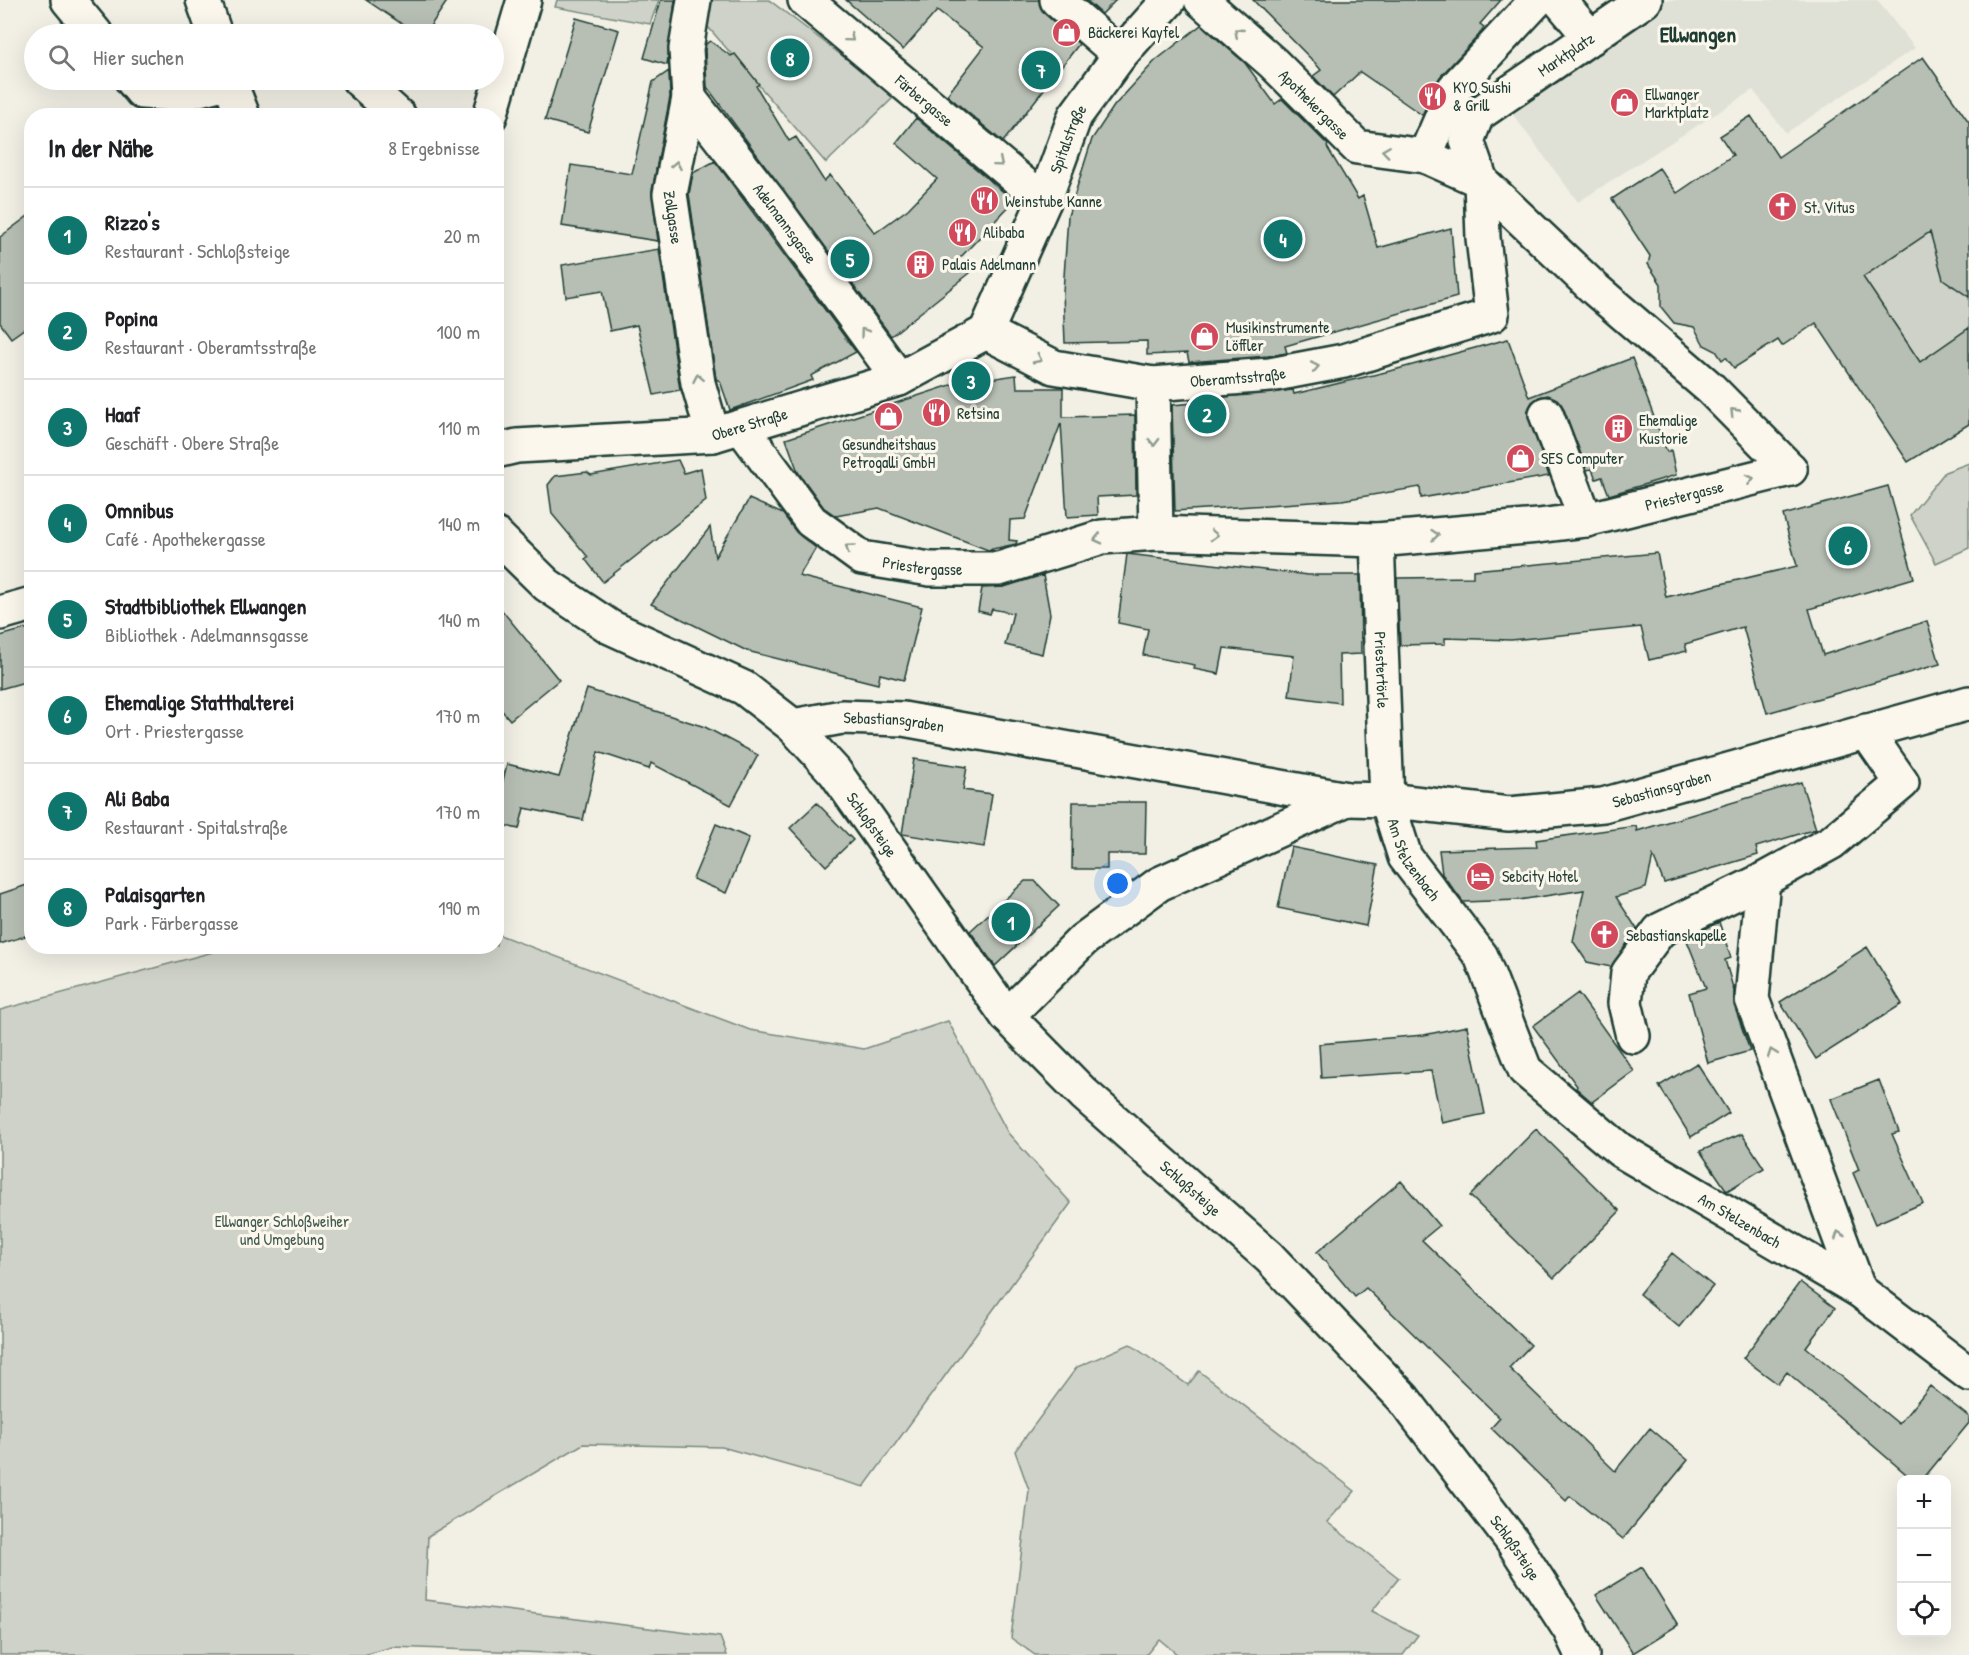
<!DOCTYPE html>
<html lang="de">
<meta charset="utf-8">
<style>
body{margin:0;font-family:"Patrick Hand",sans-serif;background:#f6f6f6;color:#202124}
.controls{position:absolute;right:18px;bottom:18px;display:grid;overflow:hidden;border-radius:12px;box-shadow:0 6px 24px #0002}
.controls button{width:54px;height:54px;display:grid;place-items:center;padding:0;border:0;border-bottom:2px solid #e0e0e0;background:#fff;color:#202124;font:30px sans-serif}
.you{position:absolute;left:1118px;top:884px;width:21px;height:21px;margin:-15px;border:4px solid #fff;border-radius:50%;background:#1a73e8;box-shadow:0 0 0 9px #1a73e833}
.badge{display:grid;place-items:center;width:39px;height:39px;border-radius:50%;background:#0f766e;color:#fff;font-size:20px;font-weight:700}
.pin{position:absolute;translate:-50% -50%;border:3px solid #fff;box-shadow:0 2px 6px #0006}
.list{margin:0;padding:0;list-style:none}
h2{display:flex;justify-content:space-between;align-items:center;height:78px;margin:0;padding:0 24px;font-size:26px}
h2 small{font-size:20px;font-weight:400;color:#757577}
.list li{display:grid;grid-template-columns:39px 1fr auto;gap:18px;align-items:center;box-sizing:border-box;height:96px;padding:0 24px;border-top:2px solid #e0e0e0}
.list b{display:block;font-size:22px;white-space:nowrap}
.list p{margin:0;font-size:20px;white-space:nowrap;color:#757577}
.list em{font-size:20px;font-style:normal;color:#757577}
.icon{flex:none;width:33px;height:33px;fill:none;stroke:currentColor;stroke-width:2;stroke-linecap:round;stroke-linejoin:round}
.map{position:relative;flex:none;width:1969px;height:1655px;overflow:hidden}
.search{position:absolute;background:#fff;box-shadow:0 6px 24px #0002;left:24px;top:24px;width:480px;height:66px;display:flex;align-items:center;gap:15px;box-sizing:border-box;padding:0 21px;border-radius:33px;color:#757577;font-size:22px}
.panel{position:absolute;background:#fff;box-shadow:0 6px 24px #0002;left:24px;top:108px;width:480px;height:846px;border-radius:24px}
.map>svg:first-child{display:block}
</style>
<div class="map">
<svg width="1969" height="1655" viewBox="0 0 1969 1655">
<rect width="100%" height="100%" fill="#f2f0e5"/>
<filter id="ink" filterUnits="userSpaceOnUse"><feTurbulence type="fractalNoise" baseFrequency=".0167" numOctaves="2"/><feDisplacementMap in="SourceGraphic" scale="12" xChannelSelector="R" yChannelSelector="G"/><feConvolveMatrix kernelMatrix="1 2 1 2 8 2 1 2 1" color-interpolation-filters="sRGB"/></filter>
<g filter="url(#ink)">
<path fill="#e0e1d6" d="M1664 0H1877L1915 48 1786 133 1753 90 1578 202 1508 108Z"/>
<path fill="#cfd2c8" stroke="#77887e" stroke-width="1.5" d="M557 0H659L650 24 555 7Z
M704 0H769L895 96 826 163 702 20Z
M1955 215 1940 269 1953 280 1950 285 1954 287 1957 283 1969 289V328L1920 362 1863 277Z
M1969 463V548L1936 563 1910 515 1945 472Z
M497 934 750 1030 864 1049 948 1021 1008 1133 1071 1203 864 1487 722 1447 583 1444 428 1536 425 1600 720 1637 727 1655H598L392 1647 364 1655H0V1010L231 947 496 946Z
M1130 1344 1188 1385 1199 1371 1355 1491 1327 1522 1399 1578 1372 1611 1418 1635 1403 1655H1178L1159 1639 1146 1655H1035L1011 1638 1029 1490 1015 1451 1077 1367Z"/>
<path fill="#b7beb3" stroke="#1f3d34" stroke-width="1.5" d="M366 0H448L425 34H417Z
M661 0H675L667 65 644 58Z
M846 0H1039L1045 14 1079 44 1003 142 947 95 984 47 937 11 903 50Z
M1086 0H1116L1102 14Z
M1253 0H1501L1480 24 1484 27 1479 35 1440 77 1422 115 1360 72 1333 97 1313 76 1321 70 1316 64Z
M576 18 619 30 588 132 545 120Z
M1201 25 1245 63 1275 104 1282 99 1328 145 1327 147 1358 199 1363 196 1378 248 1451 228 1457 297 1285 346 1287 353 1268 356 1189 362 1187 353 1147 355V341L1065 343 1063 292 1068 216 1092 139 1114 106 1155 61Z
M710 41 731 56 735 54 759 84 756 86 789 141 796 137 824 181 830 175 875 233 908 209 937 179 896 143 916 118 1014 201 958 260 970 273 891 336 707 87 705 50 706 44Z
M1923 57 1969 122V297L1943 279 1930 232 1863 277 1920 362 1969 328V424L1908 462 1816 323 1782 346 1778 340 1734 368 1726 357 1722 360 1716 351 1704 345 1694 327 1674 323 1661 307V284L1648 264 1650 256 1612 199 1659 168 1677 193 1733 155 1720 136 1751 116 1778 157Z
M669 71 670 97 652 191 658 241 562 226 571 165 632 174 653 82Z
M715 161 856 352 811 376 813 380 730 410 720 381 716 379 689 194 693 173Z
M32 213V323L11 338 0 323V237Z
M659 249 680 390 654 395 637 325 610 331 602 291 566 297 562 265Z
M1508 339 1529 397 1632 358 1667 452 1671 450 1676 475 1609 495 1602 477 1596 479 1592 469 1587 470 1563 407 1557 399 1548 395 1539 397 1532 402 1527 412 1549 476 1421 498 1420 487 1342 500 1175 511 1172 405 1194 403 1193 400 1293 390 1294 394 1394 370Z
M1016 375 1017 388H1063V417L1135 415 1136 495 1097 497 1098 515 1067 517 1061 423 1025 519 1010 520 1009 540 1017 541 1016 544 988 550 879 508 836 516 824 508 798 472 786 439 969 379V382Z
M678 460 684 473 701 468 706 501 603 582 585 559 588 557 552 514 548 485 555 476 587 472 591 475Z
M1888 486 1914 578 1809 609 1823 655 1927 621 1940 664 1767 713 1743 627 1685 644 1687 651 1649 660 1641 627 1511 640 1445 638V644L1400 645 1397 578 1473 577V570L1657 553 1666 597 1797 566 1783 515Z
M749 499 783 514 796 532 816 548 799 576 922 607 904 680 880 674 878 684 747 651 651 604 710 527 715 557Z
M1127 554 1308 575H1360L1361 654 1339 655 1340 703 1289 696 1294 656 1224 648 1219 674 1194 669 1195 665 1143 655 1148 629 1118 623Z
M1043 575 1050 614 1042 654 1005 645 1013 613 992 609 990 614 978 611 982 588 1004 587Z
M496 603 559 680 510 720 496 704Z
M32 627V680L0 689V636Z
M587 689 705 727 758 755 731 805 651 763 649 769 598 752 583 820 524 808 519 829 496 824V808L507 764 559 777Z
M914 759 967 767 963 790 992 794 984 847 902 834Z
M1801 782 1816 829 1756 847 1758 855 1664 883 1653 856 1646 888 1616 897 1637 929 1611 967 1587 962 1573 941 1584 890 1519 900 1463 902 1442 874 1439 850 1537 847 1536 840 1636 826 1637 831Z
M1073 802H1146L1145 854H1107V869H1072Z
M817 803 853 840 826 866 790 828Z
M716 824 749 838 726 893 693 879Z
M1291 847 1378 865 1366 926 1278 908Z
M1025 881H1035L1059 906 995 966 970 931Z
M27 885 32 899V934L0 944V894Z
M1719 922 1731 958 1725 960 1734 991V1005L1750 1051 1708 1063 1689 993 1706 988 1686 938Z
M1867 947 1902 1004 1816 1059 1780 1002Z
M1578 993 1634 1071 1592 1102 1576 1088 1577 1086 1533 1026Z
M1467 1026 1485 1114 1442 1123 1431 1071 1321 1078 1319 1044 1424 1035Z
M1697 1063 1729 1113 1691 1137 1659 1086Z
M1879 1080 1899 1132 1892 1134 1923 1203 1875 1224 1853 1173 1859 1170 1831 1099Z
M1536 1129 1620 1211 1554 1278 1470 1196Z
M1742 1134 1764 1168 1727 1191 1700 1151Z
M1401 1181 1439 1226 1422 1240 1531 1345 1509 1368 1615 1471 1650 1428 1688 1460 1623 1539 1570 1496 1566 1501 1491 1428 1500 1418 1366 1288 1355 1297 1317 1252Z
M1672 1253 1713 1286 1679 1327 1639 1294Z
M1800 1282 1835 1308 1806 1347 1899 1424 1930 1386 1969 1417V1423L1923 1479H1912L1787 1372 1778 1384 1743 1358Z
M1642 1567 1678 1625 1633 1653 1596 1595Z"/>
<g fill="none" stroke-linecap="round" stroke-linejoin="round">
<defs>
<g id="street">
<path d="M68 0 96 34"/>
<path id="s1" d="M694 0 686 49 689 98 670 194 698 383 713 435"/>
<path id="s2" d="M805 0 1044 201"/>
<path d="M1057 0 1120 55"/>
<path id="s3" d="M1201 0 1273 63 1357 147 1425 156 1481 181 1596 290 1710 388 1790 469"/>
<path d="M1559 0 1591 38"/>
<path d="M132 80 142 92 180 94 234 80"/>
<path d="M359 80 399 116"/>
<path id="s4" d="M689 98 770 202 899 379"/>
<path d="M490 116 524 0"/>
<path d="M1425 156 1454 89 1537 0"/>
<path id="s5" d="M986 332 1054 367 1153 384 1270 375 1344 361 1492 315 1483 238 1481 181 1467 141 1477 115 1645 0"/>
<path id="s6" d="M986 332 1044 201 1075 116 1120 55 1169 0"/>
<path d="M1153 384 1156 533"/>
<path d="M1546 414 1586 520"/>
<path id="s7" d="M742 428 811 521 862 558 930 569H999L1102 537 1156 533 1377 540 1538 526 1586 520 1790 469"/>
<path id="s8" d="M496 451 517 446 713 435 899 379 986 332"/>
<path id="s9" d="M1377 540 1387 800 1405 857 1481 956 1525 1070 1620 1150 1859 1290 1969 1374"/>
<path d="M0 613 32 604"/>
<path d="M1763 880 1752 999 1859 1290"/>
<path d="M1007 1016 1083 940 1159 884 1347 799"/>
<path d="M1633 1036 1625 1003 1628 973 1660 930 1763 880 1832 842 1902 783 1866 731"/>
</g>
<g id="secondary">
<path d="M203 0 215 34"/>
<path d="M229 80 243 116"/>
<path id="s10" d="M496 535 547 585 610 627 744 688 793 726 835 772 1007 1016 1084 1094 1269 1257 1403 1398 1513 1542 1570 1630 1582 1655"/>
<path id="s11" d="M793 726 842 717 903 719 1347 799 1387 800 1509 814 1603 805 1969 703"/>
</g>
</defs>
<use href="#street" stroke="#1f3d34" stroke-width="38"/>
<use href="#secondary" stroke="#1f3d34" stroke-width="38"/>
<use href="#street" stroke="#fbf7ec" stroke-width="33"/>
<use href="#secondary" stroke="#fbf7ec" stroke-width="33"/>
</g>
<defs><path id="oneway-chevron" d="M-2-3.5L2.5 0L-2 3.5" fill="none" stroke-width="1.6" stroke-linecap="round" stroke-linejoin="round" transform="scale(1.5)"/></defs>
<g stroke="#8d9a90">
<use href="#oneway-chevron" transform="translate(1238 32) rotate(-139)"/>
<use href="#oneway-chevron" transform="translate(850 38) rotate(40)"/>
<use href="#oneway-chevron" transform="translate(1386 151) rotate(-172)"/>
<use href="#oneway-chevron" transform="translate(999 163) rotate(40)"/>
<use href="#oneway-chevron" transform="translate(676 165) rotate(-79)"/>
<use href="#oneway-chevron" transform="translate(864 332) rotate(-126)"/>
<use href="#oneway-chevron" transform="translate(1038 359) rotate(27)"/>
<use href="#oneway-chevron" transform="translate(1315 367) rotate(-11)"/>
<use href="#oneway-chevron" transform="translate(698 378) rotate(-101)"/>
<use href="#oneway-chevron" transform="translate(1734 412) rotate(-134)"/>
<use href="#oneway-chevron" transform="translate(1154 442) rotate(89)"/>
<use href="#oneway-chevron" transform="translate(1750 479) rotate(-14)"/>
<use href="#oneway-chevron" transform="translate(1214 535) rotate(2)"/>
<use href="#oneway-chevron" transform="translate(1435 535) rotate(-5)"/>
<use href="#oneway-chevron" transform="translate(1098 539) rotate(167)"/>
<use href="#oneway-chevron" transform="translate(849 548) rotate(-144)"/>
<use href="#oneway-chevron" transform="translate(1772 1053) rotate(-110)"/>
<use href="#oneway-chevron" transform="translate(1839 1235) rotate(-110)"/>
</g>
</g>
<defs>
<symbol id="shop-disc" viewBox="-11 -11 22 22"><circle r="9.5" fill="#d1495b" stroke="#fbf7ec"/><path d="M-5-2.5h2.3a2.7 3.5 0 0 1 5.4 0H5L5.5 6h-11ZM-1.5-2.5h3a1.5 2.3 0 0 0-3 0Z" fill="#fff"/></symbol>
<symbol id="restaurant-disc" viewBox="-11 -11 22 22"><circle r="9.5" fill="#d1495b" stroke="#fbf7ec"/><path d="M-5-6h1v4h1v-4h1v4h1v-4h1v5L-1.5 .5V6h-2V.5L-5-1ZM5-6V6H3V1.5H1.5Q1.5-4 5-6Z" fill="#fff"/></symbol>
<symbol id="church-disc" viewBox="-11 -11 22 22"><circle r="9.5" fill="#d1495b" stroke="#fbf7ec"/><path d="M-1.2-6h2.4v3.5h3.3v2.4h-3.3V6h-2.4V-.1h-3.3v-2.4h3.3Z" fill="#fff"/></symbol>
<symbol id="building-disc" viewBox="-11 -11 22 22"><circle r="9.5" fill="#d1495b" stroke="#fbf7ec"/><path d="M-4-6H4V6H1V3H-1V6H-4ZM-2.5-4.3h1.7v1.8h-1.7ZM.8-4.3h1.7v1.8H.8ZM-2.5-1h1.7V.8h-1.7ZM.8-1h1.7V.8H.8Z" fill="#fff"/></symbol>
<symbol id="hotel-disc" viewBox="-11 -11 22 22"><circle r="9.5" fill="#d1495b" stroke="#fbf7ec"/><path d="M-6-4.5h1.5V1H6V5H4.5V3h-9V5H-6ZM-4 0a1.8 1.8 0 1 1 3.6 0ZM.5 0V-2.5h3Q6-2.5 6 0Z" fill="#fff"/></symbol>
</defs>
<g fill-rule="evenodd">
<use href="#shop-disc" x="1050" y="16" width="33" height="33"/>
<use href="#restaurant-disc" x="1416" y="80" width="33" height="33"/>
<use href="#shop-disc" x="1608" y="86" width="33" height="33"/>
<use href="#restaurant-disc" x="968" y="184" width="33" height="33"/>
<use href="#church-disc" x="1766" y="190" width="33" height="33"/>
<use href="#restaurant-disc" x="946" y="216" width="33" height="33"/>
<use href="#building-disc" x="904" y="248" width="33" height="33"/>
<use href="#shop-disc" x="1188" y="320" width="33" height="33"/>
<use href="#restaurant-disc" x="920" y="396" width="33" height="33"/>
<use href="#shop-disc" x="872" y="400" width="33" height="33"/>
<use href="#building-disc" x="1602" y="412" width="33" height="33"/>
<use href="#shop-disc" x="1504" y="442" width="33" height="33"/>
<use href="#hotel-disc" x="1464" y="860" width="33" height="33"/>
<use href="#church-disc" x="1588" y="918" width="33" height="33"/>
</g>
<g text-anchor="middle" stroke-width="6" stroke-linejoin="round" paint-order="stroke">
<g font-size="16" fill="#1f3d34" stroke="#fbf7ec" text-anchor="start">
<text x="1088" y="38">Bäckerei Kayfel</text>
<text x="1453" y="93">KYO Sushi<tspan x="1453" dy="18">&amp; Grill</tspan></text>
<text x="1645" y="100">Ellwanger<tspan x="1645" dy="18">Marktplatz</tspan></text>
<text x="1005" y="207">Weinstube Kanne</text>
<text x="1804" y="213">St. Vitus</text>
<text x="983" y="238">Alibaba</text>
<text x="942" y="270">Palais Adelmann</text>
<text x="1226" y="333">Musikinstrumente<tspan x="1226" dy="18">Löffler</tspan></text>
<text x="957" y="419">Retsina</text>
<text x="1639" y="426">Ehemalige<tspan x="1639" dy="18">Kustorie</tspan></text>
<text x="889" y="450" text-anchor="middle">Gesundheitshaus<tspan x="889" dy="18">Petrogalli GmbH</tspan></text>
<text x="1541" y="464">SES Computer</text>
<text x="1502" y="882">Sebcity Hotel</text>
<text x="1626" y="941">Sebastianskapelle</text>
</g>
<g font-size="16" fill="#1f3d34" stroke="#fbf7ec">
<text dy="6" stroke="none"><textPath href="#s5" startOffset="837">Marktplatz</textPath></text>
<text dy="6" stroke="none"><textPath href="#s2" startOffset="156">Färbergasse</textPath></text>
<text dy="6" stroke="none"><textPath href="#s3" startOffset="154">Apothekergasse</textPath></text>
<text dy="6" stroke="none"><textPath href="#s6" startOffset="210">Spitalstraße</textPath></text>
<text dy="6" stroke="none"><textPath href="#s1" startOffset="220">Zollgasse</textPath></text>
<text dy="6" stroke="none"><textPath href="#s4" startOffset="158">Adelmannsgasse</textPath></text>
<text dy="6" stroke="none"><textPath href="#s5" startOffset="262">Oberamtsstraße</textPath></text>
<text dy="6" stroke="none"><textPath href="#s8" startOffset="256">Obere Straße</textPath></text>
<text dy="6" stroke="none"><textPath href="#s7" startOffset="1011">Priestergasse</textPath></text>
<text dy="6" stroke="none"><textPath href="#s7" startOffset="240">Priestergasse</textPath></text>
<text dy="6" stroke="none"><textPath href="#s9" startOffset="130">Priestertörle</textPath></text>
<text dy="6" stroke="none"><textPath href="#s11" startOffset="102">Sebastiansgraben</textPath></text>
<text dy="6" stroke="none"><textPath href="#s11" startOffset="880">Sebastiansgraben</textPath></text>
<text dy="6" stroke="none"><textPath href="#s10" startOffset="483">Schloßsteige</textPath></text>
<text dy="6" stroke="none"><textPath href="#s9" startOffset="326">Am Stelzenbach</textPath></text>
<text dy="6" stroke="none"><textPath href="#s10" startOffset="969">Schloßsteige</textPath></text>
<text dy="6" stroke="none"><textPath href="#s9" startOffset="830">Am Stelzenbach</textPath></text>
<text dy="6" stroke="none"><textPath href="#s10" startOffset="1455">Schloßsteige</textPath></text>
</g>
<g font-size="16" fill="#425b52" stroke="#fbf7ec">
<text x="282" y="1227">Ellwanger Schloßweiher<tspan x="282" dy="18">und Umgebung</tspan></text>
</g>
<g font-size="22" font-weight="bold" fill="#1f3d34" stroke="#fbf7ec">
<text x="1698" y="42">Ellwangen</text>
</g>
</g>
</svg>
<div class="controls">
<button>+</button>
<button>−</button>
<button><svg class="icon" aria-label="locate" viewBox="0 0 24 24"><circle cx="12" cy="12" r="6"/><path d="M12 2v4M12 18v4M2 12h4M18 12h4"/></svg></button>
</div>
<div class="you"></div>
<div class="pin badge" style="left:1011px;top:922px">1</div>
<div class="pin badge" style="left:1207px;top:414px">2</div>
<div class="pin badge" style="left:971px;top:381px">3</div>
<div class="pin badge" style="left:1283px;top:239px">4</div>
<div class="pin badge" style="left:850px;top:259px">5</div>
<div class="pin badge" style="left:1848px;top:546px">6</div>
<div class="pin badge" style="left:1041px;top:70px">7</div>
<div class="pin badge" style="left:790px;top:58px">8</div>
<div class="search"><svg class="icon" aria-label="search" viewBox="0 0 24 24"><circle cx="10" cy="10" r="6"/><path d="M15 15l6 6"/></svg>Hier suchen</div>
<section class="panel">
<h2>In der Nähe<small>8 Ergebnisse</small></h2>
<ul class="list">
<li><span class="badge">1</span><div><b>Rizzo's</b><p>Restaurant · Schloßsteige</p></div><em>20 m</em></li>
<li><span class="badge">2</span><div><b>Popina</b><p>Restaurant · Oberamtsstraße</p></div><em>100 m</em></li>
<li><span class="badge">3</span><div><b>Haaf</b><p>Geschäft · Obere Straße</p></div><em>110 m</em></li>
<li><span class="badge">4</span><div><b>Omnibus</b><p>Café · Apothekergasse</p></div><em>140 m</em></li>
<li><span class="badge">5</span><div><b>Stadtbibliothek Ellwangen</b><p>Bibliothek · Adelmannsgasse</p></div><em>140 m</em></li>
<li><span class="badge">6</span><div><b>Ehemalige Statthalterei</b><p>Ort · Priestergasse</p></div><em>170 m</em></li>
<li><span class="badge">7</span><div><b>Ali Baba</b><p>Restaurant · Spitalstraße</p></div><em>170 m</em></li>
<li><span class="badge">8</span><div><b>Palaisgarten</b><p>Park · Färbergasse</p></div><em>190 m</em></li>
</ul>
</section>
</div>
